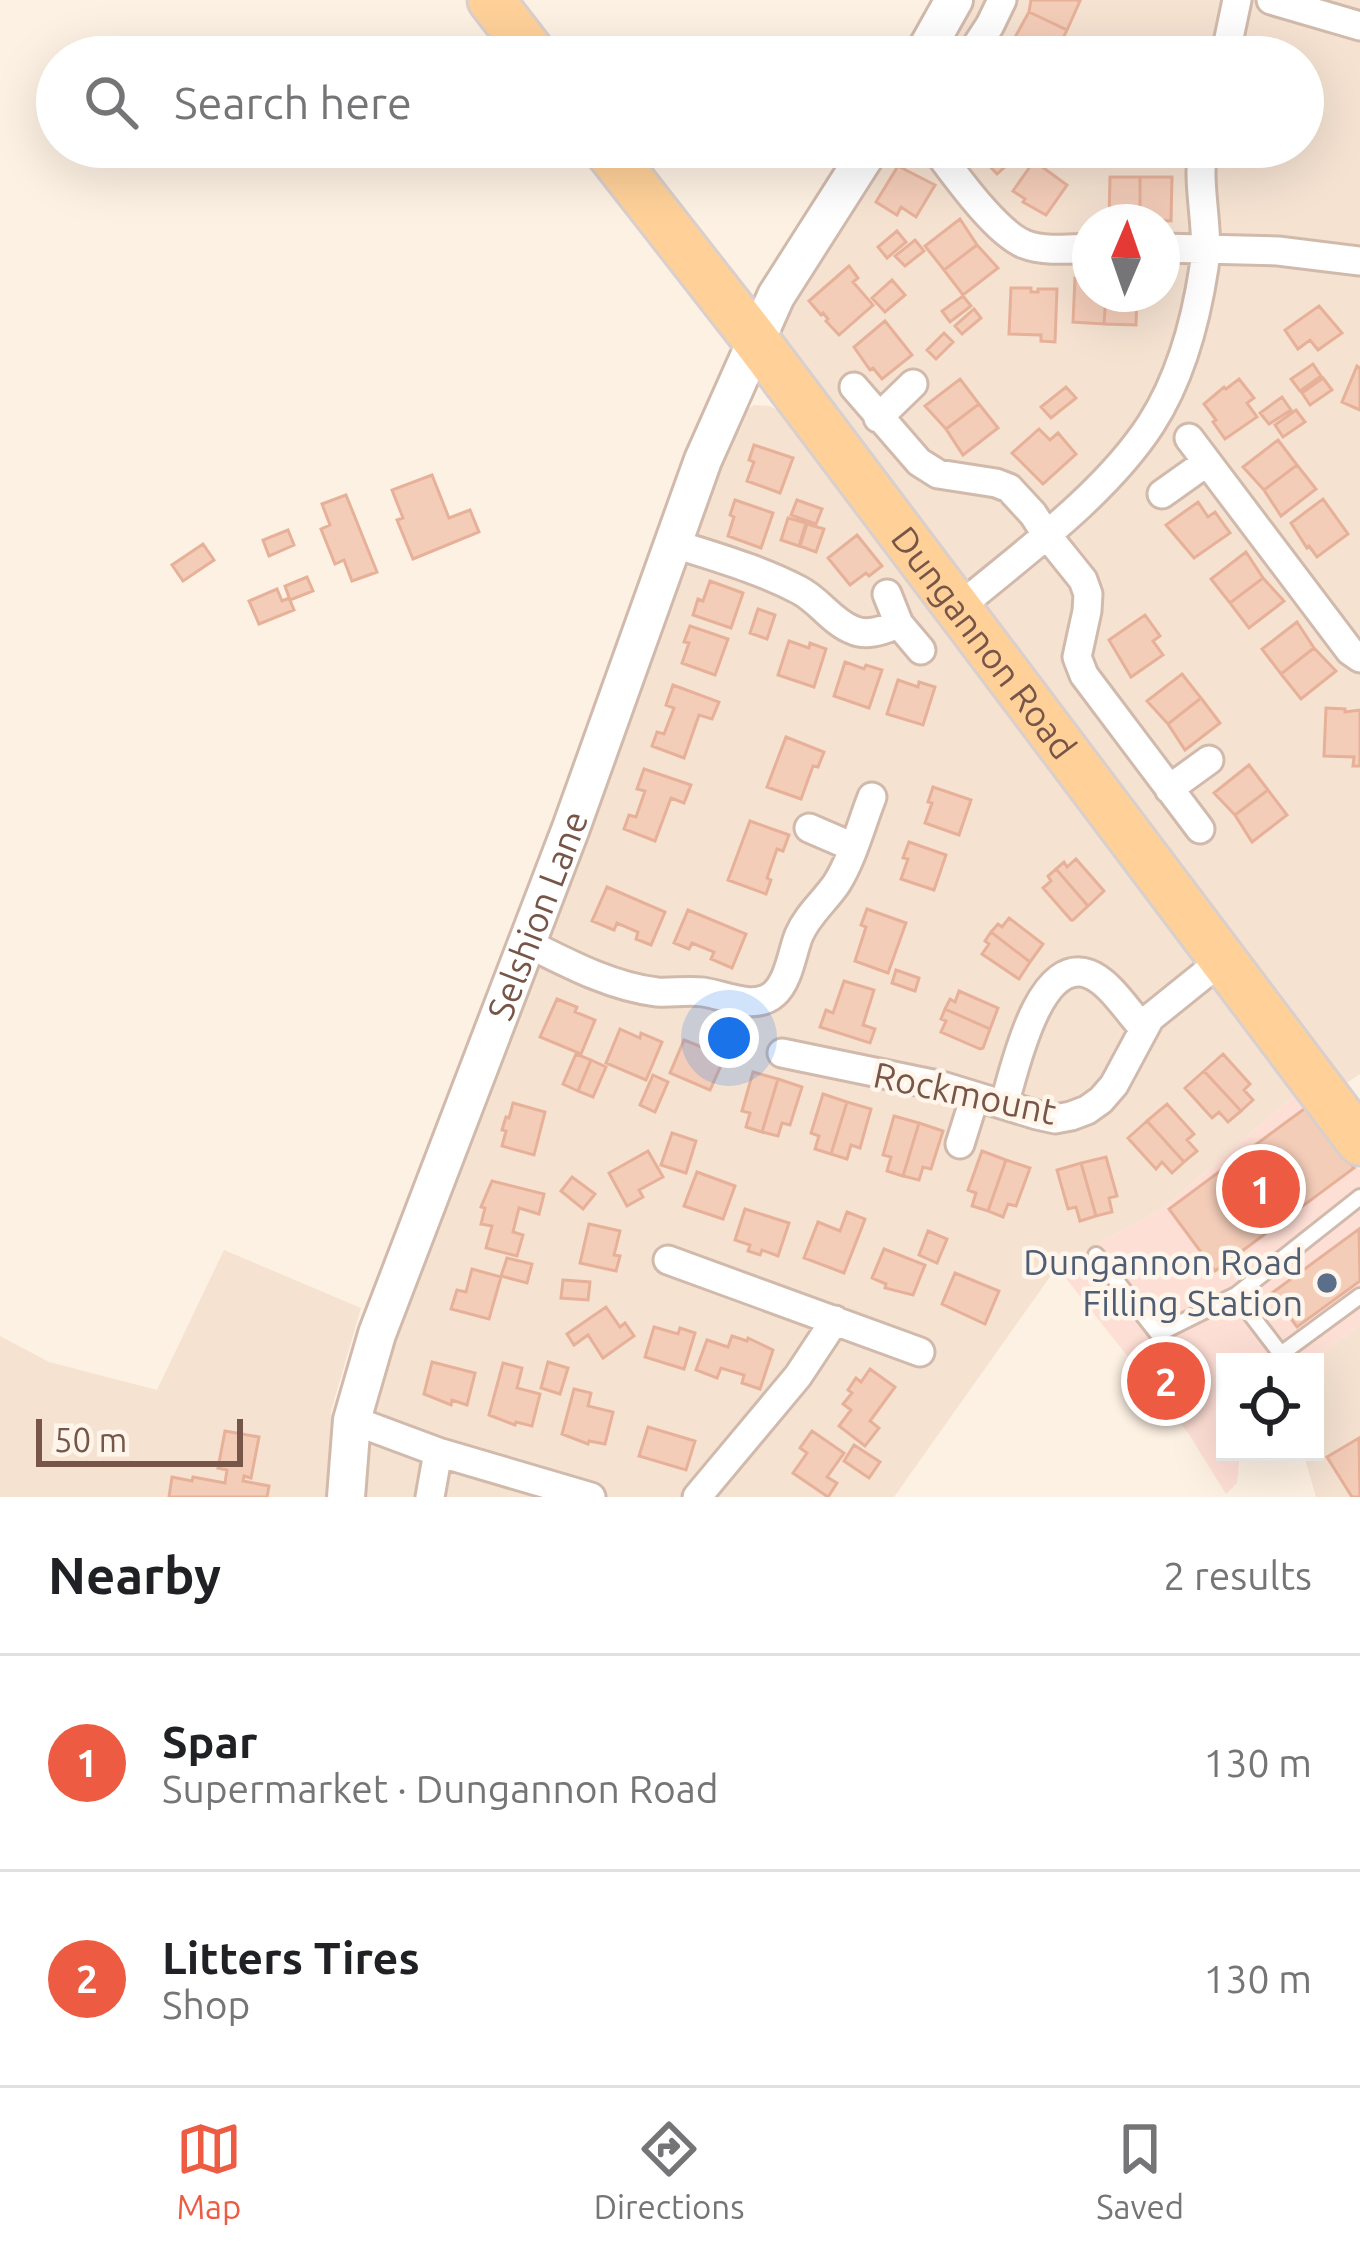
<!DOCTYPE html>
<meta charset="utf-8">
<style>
body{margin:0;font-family:Ubuntu,sans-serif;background:#f2f2f2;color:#202124}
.controls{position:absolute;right:36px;bottom:36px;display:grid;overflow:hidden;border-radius:0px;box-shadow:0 12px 48px #0002}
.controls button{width:108px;height:108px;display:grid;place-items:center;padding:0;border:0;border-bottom:3px solid #e0e0e0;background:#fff;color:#202124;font:60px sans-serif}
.compass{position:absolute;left:1072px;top:204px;width:108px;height:108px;border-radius:50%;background:#fff;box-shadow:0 12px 48px #0002;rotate:2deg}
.scale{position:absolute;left:36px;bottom:30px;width:207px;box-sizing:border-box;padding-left:12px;border:6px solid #775548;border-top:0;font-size:33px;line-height:42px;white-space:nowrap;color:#775548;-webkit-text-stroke:9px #fff5ea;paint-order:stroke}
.you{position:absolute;left:729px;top:1038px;width:42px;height:42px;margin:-30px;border:9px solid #fff;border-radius:50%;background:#1a73e8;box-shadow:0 0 0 18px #1a73e833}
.badge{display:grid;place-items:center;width:78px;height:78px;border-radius:50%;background:#ed5c42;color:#fff;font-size:39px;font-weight:700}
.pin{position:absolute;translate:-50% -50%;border:6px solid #fff;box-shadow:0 3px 12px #0006}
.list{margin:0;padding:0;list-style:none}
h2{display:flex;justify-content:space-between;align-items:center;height:156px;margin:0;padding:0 48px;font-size:51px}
h2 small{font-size:39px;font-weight:400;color:#757577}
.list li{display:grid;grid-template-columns:78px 1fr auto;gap:36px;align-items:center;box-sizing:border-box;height:216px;padding:0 48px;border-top:3px solid #e0e0e0}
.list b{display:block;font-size:45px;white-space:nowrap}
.list p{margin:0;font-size:39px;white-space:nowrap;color:#757577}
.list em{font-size:39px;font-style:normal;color:#757577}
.icon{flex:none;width:66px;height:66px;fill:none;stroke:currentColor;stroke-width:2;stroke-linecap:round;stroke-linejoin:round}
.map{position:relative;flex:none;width:1360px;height:1497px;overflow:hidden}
.search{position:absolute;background:#fff;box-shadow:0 12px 48px #0002;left:36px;right:36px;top:36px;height:132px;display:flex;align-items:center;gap:30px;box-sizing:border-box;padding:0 42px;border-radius:66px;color:#757577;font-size:45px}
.sheet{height:588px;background:#fff}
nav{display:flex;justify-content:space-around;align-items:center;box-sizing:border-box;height:168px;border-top:3px solid #e0e0e0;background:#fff;font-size:33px;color:#757577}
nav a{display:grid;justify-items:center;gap:6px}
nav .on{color:#ed5c42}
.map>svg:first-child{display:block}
</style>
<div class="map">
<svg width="1360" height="1497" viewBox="0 0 1360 1497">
<rect width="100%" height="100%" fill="#fdf1e3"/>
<path fill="#f5e2d1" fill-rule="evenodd" d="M966 0H1360V1074L1342 1086 856 451 775 328 880 147H1303V57H934ZM1090 222H1162V294H1090Z
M754 405 770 406 784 413 796 425 1294 1096 1163 1208 1057 1267 894 1497H356L374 1387 736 416Z
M224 1250 361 1308 331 1411 333 1497H0V1336L49 1362 157 1390Z
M1360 1325V1497H1316L1303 1452H1315V1362H1297L1322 1353Z"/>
<path fill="#fedfd6" d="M1294 1096 1360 1170V1325L1322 1353 1297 1362H1225V1452H1240L1237 1483 1226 1494 1188 1433 1057 1267 1163 1208Z"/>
<path fill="#f4cdb9" stroke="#e7b199" stroke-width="3" d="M1031 0H1077L1080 1 1067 30 1029 12Z
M1029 12 1067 30 1054 57 1014 39Z
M981 147H1027L997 174 982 158 984 156 978 149Z
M1034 161 1067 185 1046 215 1023 202 1025 199 1013 191Z
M898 166 935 185 916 217 901 207 897 215 876 202Z
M1110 177H1140V219L1109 221Z
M1140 177H1172L1171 221 1140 219Z
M960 219 977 245 944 270 925 246Z
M897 231 906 242 887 258 878 247Z
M915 240 924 251 905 266 895 256Z
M977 245 998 268 963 295 944 270Z
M849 266 858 278 853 282 873 305 839 335 826 321 828 319 823 313 821 315 809 301Z
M1075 278H1090V294H1106L1104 324 1073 322Z
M892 280 905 295 885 312 872 298Z
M1011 288H1031V292H1038V289H1057L1055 342 1041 341V335L1009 334Z
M1106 294H1137L1136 325 1104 324Z
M963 296 971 306 950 322 942 311Z
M1319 306 1342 333 1318 350 1310 340 1298 349 1285 330Z
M974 309 981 318 962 334 955 326Z
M885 321 912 355 882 379 873 368 870 370 854 347Z
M944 333 953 342 936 359 927 350Z
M1313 364 1321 376 1300 391 1291 379Z
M1357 366 1360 368V410L1342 402Z
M1323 378 1332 390 1310 405 1302 393Z
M960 379 979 404 946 429 925 406Z
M1239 379 1254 398 1247 403 1257 417 1225 439 1213 422 1216 420 1204 404 1224 387 1226 389Z
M1066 387 1076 398 1051 418 1041 407Z
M1282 397 1291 410 1269 424 1260 413Z
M979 404 998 428 963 455 946 429Z
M1296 410 1305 422 1283 437 1275 425Z
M1039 429 1050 440 1058 433 1076 454 1043 484 1012 453Z
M1278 440 1297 465 1264 490 1243 467Z
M754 445 793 458 780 493 747 481 754 462 749 460Z
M1297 465 1316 489 1281 516 1264 490Z
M432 475 449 518 470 510 479 532 413 559 397 520 403 518 392 490Z
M346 495 377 572 352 581 344 560 335 564 321 529 330 525 322 504Z
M1323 499 1348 534 1317 557 1309 546 1307 548 1291 523Z
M735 500 773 513 761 548 728 536 734 517 730 515Z
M797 500 822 509 816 524 791 515Z
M1198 502 1208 517 1215 512 1230 533 1194 558 1166 525Z
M788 518 806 523 799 546 781 540Z
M807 524 824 529 816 552 800 546Z
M288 530 294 545 269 556 263 540Z
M857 535 882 566 869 576 866 573 850 585 828 558Z
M203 544 214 560 183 581 172 565Z
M1246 552 1263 578 1230 603 1211 579Z
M307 577 313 591 290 600 285 586Z
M1263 578 1284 601 1249 628 1230 603Z
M710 581 743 593 731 628 693 615 698 599 703 601Z
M277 589 282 601 289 598 294 610 259 624 249 601Z
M758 609 775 615 767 639 750 633Z
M1145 615 1160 636 1153 641 1163 655 1131 677 1109 640Z
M1297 622 1314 648 1281 674 1262 649Z
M690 626 728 639 715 675 682 663 689 643 684 642Z
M789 641 809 648 810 643 826 649 814 687 778 675Z
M1314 648 1336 671 1301 699 1281 674Z
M845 662 864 669 866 665 882 670 869 708 834 696Z
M1182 674 1201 698 1168 724 1147 701Z
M898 680 918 687 919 682 935 687 923 725 887 714Z
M673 685 719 702 712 719 699 715 684 758 652 746 657 732 664 734 674 708 666 705Z
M1201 698 1220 723 1185 750 1168 724Z
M1326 708 1345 709V712L1360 710V766H1353L1354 757 1324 756Z
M786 737 824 752 818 767 813 766 801 799 767 787Z
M1249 765 1268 790 1235 815 1214 793Z
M644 769 691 785 684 803 671 798 655 841 624 829 629 815 636 817 645 791 637 789Z
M933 787 971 800 959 835 925 823 932 803 928 802Z
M1268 790 1287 815 1252 842 1235 815Z
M750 821 789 835 783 851 777 849 767 878 771 880 766 894 728 880Z
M909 842 946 855 934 890 901 879 908 859 903 858Z
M1076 859 1104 891 1088 906 1056 869 1064 862 1067 867Z
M1056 869 1088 906 1073 920H1071L1043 888 1051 881 1048 876Z
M607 887 665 912 651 945 636 939 638 932 617 923 614 930 592 921Z
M867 909 906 923 888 973 855 961 866 927 861 925Z
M688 910 746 934 732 968 711 959 714 952 692 943 689 949 674 943Z
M1009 918 1043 944 1030 962 991 932 998 924 1002 927Z
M991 932 1030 962 1019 979 982 954 989 944 985 941Z
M896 970 919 978 915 991 892 983Z
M844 981 874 990 863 1025 875 1029 870 1043 820 1027 826 1010 833 1013Z
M959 991 998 1008 990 1029 945 1009 950 999 955 1002Z
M557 999 577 1007 575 1012 595 1020 581 1054 540 1037Z
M945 1009 990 1029 983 1048 980 1049 941 1032 946 1021 941 1019Z
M620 1029 640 1038 641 1033 662 1042 646 1080 606 1063Z
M684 1040 704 1048 706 1044 727 1052 710 1090 670 1073Z
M576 1054 591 1060 578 1091 563 1084Z
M1223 1054 1250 1084 1244 1090 1253 1100 1241 1111 1204 1071Z
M591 1060 606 1067 593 1097 578 1091Z
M1204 1071 1241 1111 1228 1122 1219 1112 1212 1118 1185 1088Z
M753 1072 778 1079 762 1132 746 1127 750 1113 742 1111Z
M653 1075 668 1082 655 1112 640 1105Z
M778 1079 802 1087 790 1125 782 1123 778 1136 762 1132Z
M823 1094 847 1102 831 1154 815 1149 819 1136 811 1133Z
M847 1102 871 1109 860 1148 851 1145 847 1159 831 1154Z
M513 1103 545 1112 534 1155 502 1146 506 1131 502 1130 506 1117 509 1118Z
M1167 1104 1194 1134 1187 1140 1197 1151 1184 1162 1147 1121Z
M1308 1106 1354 1168 1215 1271 1169 1209Z
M894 1116 919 1123 903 1176 887 1171 891 1157 883 1155Z
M1147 1121 1184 1162 1172 1173 1162 1162 1156 1169 1128 1138Z
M919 1123 943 1131 931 1169 923 1167 919 1180 903 1176Z
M672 1133 696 1141 686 1173 661 1165Z
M648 1151 663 1177 639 1190 643 1197 627 1206 609 1173Z
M982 1151 1006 1160 988 1211 972 1206 976 1193 968 1190Z
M1106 1157 1117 1196 1109 1198 1112 1212 1096 1216 1081 1163Z
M1006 1160 1030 1168 1016 1206 1008 1204 1003 1217 988 1211Z
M1081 1163 1096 1216 1080 1221 1076 1207 1068 1209 1057 1170Z
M697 1172 735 1186 723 1219 684 1206Z
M572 1177 595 1194 583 1209 561 1191Z
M492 1181 544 1194 539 1214 519 1208 513 1232 523 1235 517 1256 486 1248 492 1226 481 1224 485 1208 481 1207Z
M745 1209 789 1223 778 1256 762 1250 760 1255 748 1251 750 1245 735 1240Z
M847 1212 865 1219 844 1273 804 1258 818 1222 840 1231Z
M589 1224 620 1231 614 1255 620 1256 616 1271 580 1263Z
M1359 1229 1360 1281 1297 1327 1272 1293Z
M928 1231 947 1239 937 1263 919 1255Z
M884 1249 925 1265 913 1295 885 1288 886 1284 872 1278Z
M507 1258 532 1264 527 1283 501 1276Z
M472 1269 501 1277 489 1319 451 1309 457 1290 466 1292Z
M955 1273 999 1291 985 1324 942 1304Z
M563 1280 590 1282 588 1300 561 1298Z
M606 1307 620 1327 625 1323 634 1336 603 1358 588 1335 574 1345 567 1334Z
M654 1327 678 1334 680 1328 695 1333 684 1369 645 1357Z
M732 1336 747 1341 748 1338 773 1350 760 1389 742 1383 744 1375 721 1368 717 1378 696 1370 707 1340 728 1347Z
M1170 1359 1187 1385 1163 1402 1145 1376Z
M432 1362 475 1373 467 1405 452 1400 451 1405 424 1394Z
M548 1362 568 1368 560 1394 541 1388Z
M503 1363 522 1368 517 1388 540 1394 532 1426 516 1422 515 1425 489 1415Z
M870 1369 895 1387 870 1421 879 1428 865 1446 839 1426 851 1410 843 1404 852 1393 848 1390 856 1378 861 1382Z
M574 1389 591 1393 588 1406 613 1412 605 1444 589 1441 588 1444 562 1434Z
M648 1427 695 1441 686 1470 639 1456Z
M225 1431 259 1437 251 1478 244 1476 243 1481 269 1486 267 1497H169L172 1477 192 1481 193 1477 225 1483 227 1470 218 1468Z
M812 1431 844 1453 827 1477 837 1483 828 1497 793 1473 807 1453 800 1448Z
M1359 1438 1360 1497H1352L1327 1457Z
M854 1445 880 1462 869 1478 844 1461Z"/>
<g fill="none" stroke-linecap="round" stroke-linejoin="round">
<defs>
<path id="service" d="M1360 1197 1236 1295 1281 1354 1360 1296
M1096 1255 1158 1334 1236 1295"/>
<path id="minor" d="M1271 0 1360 26
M969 57 990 25 1002 0
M1225 57 1237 0
M934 147C954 173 994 231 1024 244 1044 252 1069 249 1090 248
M1162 248 1278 251 1360 261
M854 387 919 462 938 474 996 483 1009 488 1033 514 1046 534 1083 580 1088 594 1087 611 1077 657 1084 675 1200 829
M878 418 913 384
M1189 438 1350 651 1360 658
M1162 494 1207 462
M672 543C715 557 759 569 799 590 819 600 832 622 853 630 868 637 885 629 899 624
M887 594 899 624 921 650
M957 609C1021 555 1105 495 1151 424 1180 379 1196 320 1204 267 1210 227 1196 187 1203 147
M1169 789 1209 760
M809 828 853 847
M527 943C567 963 612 987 657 992 672 993 688 990 703 992 725 995 755 1011 774 994 789 981 792 952 799 935 808 914 825 901 837 883 853 857 861 825 872 797
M782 1053 942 1086 1037 1115 1055 1119 1071 1116 1087 1110 1101 1100 1114 1085 1150 1018 1222 960
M1004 1105C1014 1072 1038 955 1089 974 1110 982 1128 1012 1143 1028
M960 1144 975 1096
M668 1260 920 1352
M352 1420 438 1452 591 1497
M430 1497 438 1452
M697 1497 798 1376 835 1320"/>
<g id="tertiary">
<path d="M922 57 954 0"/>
<path id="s1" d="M346 1497 352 1420 377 1334 571 828 703 460 776 296 871 147"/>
</g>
<g id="primary">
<path d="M491 0 535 57"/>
<path id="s2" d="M605 147 755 339 1360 1142"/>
</g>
</defs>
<use href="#service" stroke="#d1baac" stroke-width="20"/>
<use href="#minor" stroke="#d1baac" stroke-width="33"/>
<use href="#tertiary" stroke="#d1baac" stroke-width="42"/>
<use href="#primary" stroke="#d9cfcc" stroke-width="51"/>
<use href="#service" stroke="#fff" stroke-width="14"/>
<use href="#minor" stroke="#fff" stroke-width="27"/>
<use href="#tertiary" stroke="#fff" stroke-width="36"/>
<use href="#primary" stroke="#ffd199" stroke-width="45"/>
</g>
<circle fill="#5c6f8a" stroke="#fff5ea" stroke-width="4.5" cx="1327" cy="1283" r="12"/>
<g text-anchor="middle" stroke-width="9" stroke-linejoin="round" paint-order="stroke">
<g font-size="36" fill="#775548" stroke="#fff5ea">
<text dy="13" stroke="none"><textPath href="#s2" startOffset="624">Dungannon Road</textPath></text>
<text dy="13" stroke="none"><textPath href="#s1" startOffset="615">Selshion Lane</textPath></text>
<text transform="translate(965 1093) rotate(12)" y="13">Rockmount</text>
</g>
<g font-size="36" fill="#4e5e75" stroke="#fff5ea" text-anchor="end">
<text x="1303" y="1275">Dungannon Road<tspan x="1303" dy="41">Filling Station</tspan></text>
</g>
</g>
</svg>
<div class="controls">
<button><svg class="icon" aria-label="locate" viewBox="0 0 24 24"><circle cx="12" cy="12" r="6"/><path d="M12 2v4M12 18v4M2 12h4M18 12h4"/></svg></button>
</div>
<svg class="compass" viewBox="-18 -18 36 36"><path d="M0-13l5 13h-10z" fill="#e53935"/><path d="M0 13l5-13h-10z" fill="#757577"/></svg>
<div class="scale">50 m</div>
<div class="you"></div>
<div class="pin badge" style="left:1261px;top:1189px">1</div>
<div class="pin badge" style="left:1166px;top:1381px">2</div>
<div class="search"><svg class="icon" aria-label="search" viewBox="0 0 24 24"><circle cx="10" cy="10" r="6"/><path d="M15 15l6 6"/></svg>Search here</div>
</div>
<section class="sheet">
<h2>Nearby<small>2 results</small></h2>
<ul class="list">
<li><span class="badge">1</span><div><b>Spar</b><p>Supermarket · Dungannon Road</p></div><em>130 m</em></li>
<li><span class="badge">2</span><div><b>Litters Tires</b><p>Shop</p></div><em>130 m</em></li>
</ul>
</section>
<nav>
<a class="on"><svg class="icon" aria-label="map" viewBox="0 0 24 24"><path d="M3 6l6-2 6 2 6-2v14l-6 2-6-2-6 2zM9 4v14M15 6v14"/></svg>Map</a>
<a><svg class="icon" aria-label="directions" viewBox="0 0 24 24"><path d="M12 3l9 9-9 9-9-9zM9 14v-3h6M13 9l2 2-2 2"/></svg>Directions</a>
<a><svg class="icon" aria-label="saved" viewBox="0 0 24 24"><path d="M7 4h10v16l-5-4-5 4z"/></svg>Saved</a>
</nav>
